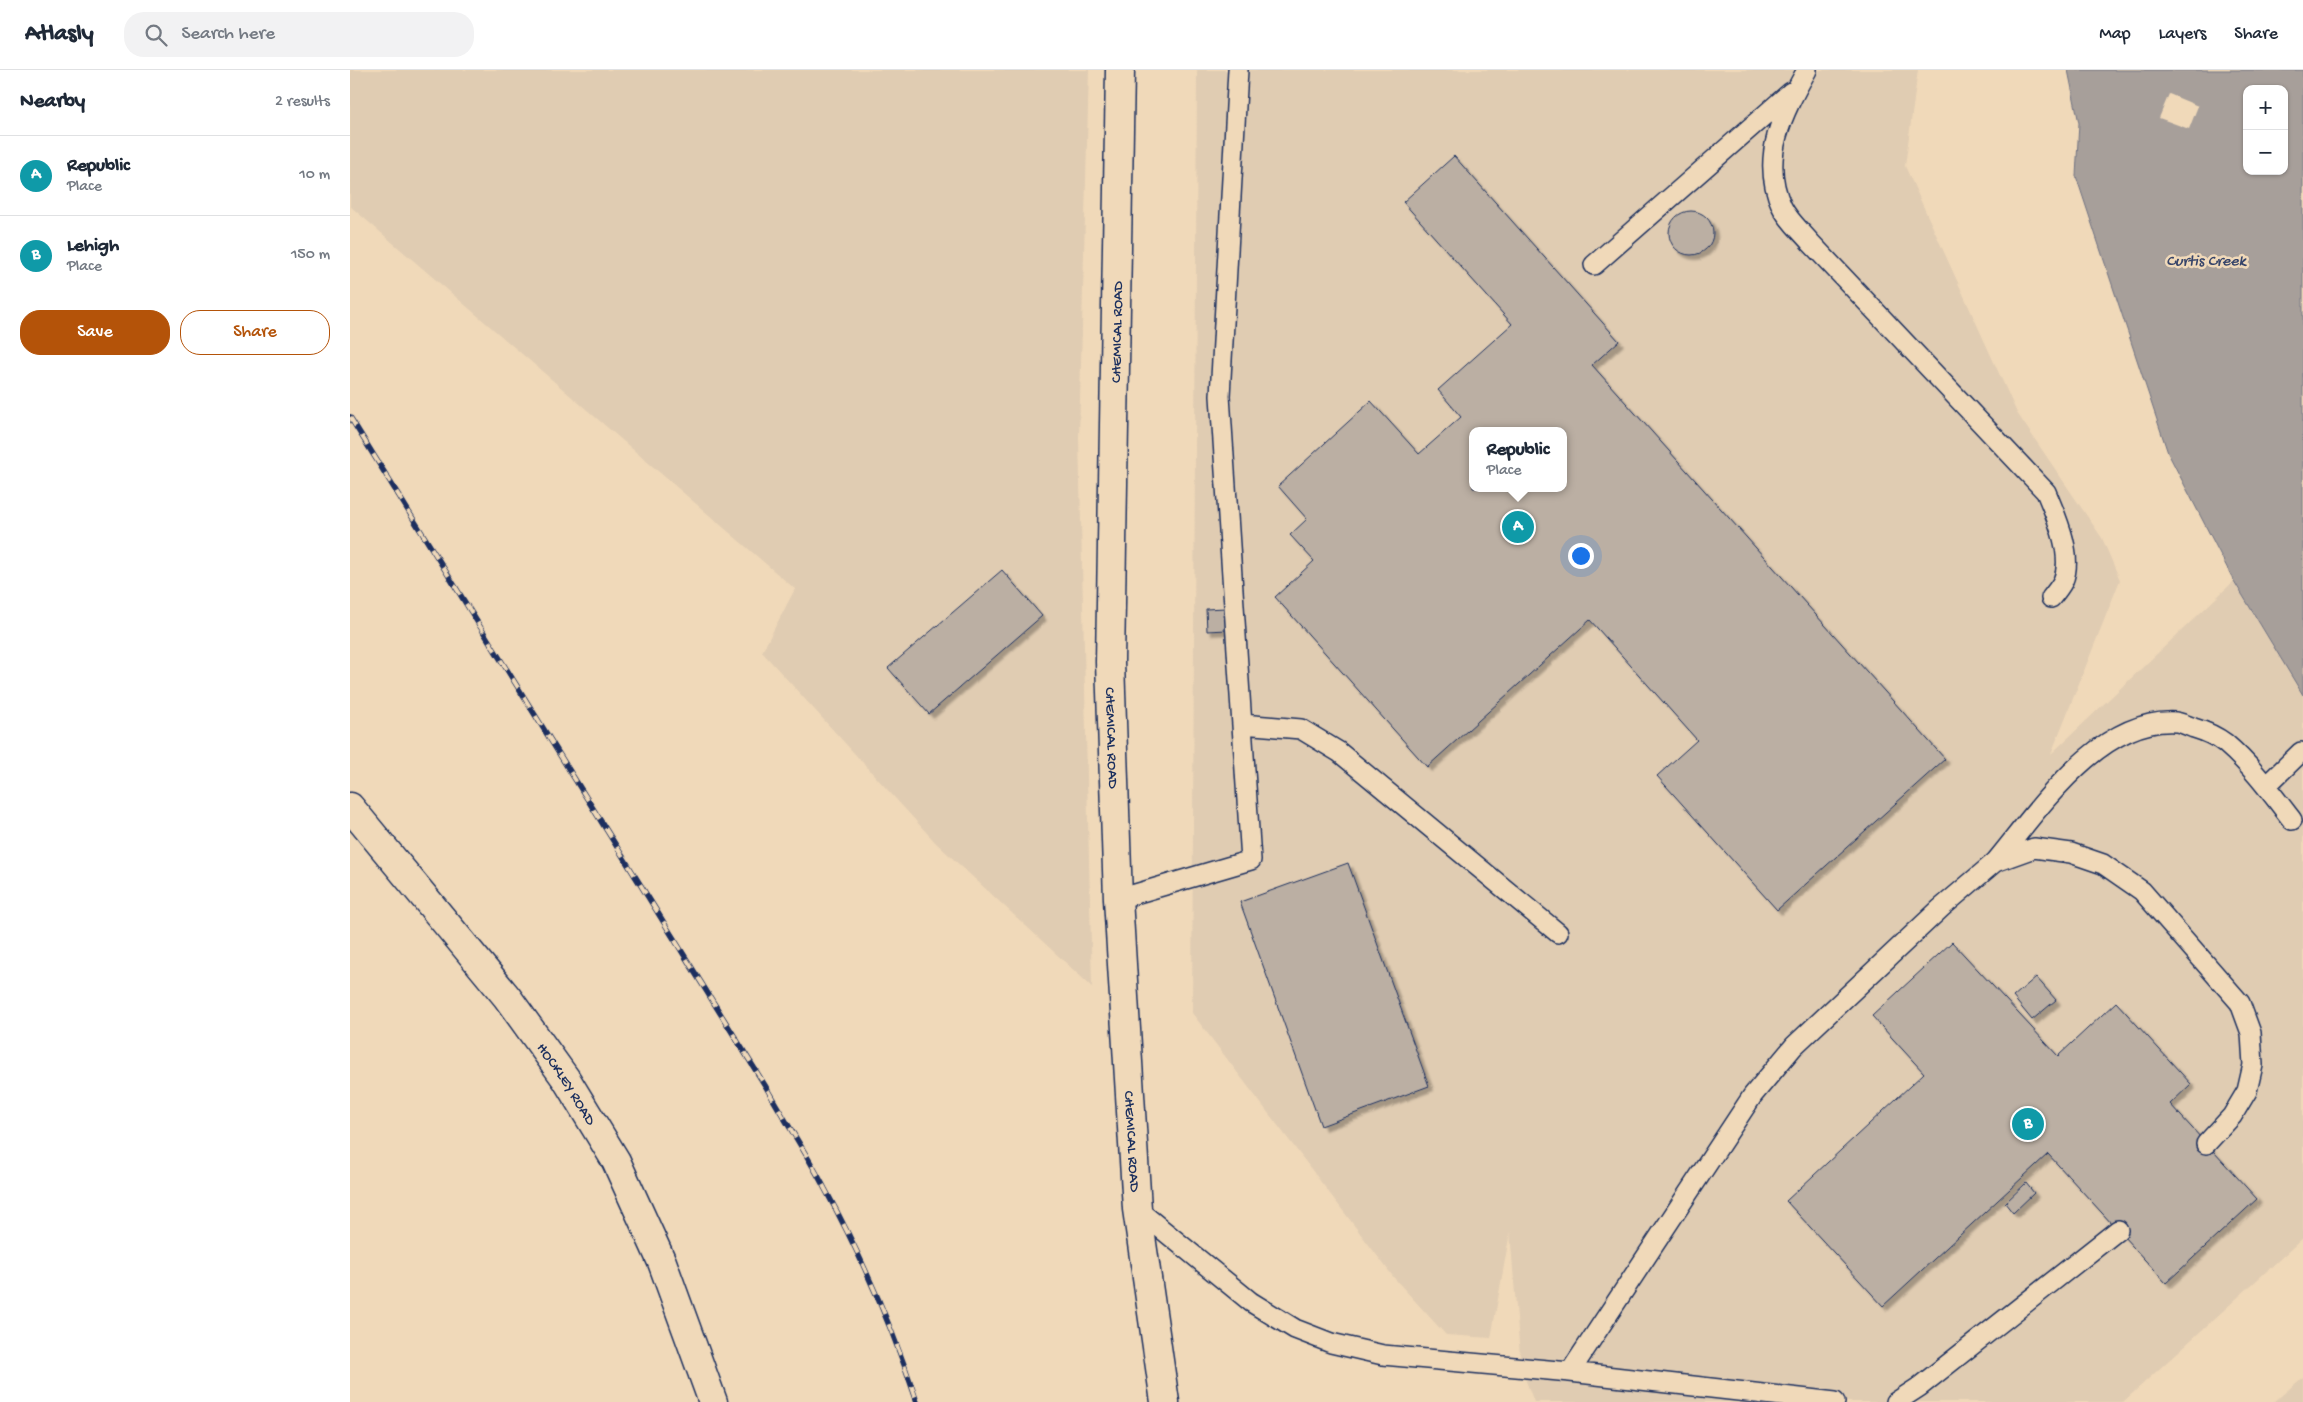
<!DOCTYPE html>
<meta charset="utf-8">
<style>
body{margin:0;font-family:"Gochi Hand",sans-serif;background:#f2f2f3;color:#1f2937}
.controls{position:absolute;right:15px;top:15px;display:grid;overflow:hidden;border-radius:10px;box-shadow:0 1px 4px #0004}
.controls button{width:45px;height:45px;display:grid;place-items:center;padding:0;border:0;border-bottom:1px solid #e0e1e3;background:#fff;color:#1f2937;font:25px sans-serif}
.you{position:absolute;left:1230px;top:485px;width:18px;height:18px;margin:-12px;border:4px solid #fff;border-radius:50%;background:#1a73e8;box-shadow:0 0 0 8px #1a73e833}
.badge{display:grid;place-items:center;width:32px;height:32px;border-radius:50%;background:#b45309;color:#fff;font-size:16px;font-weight:700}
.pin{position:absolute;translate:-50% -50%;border:2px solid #fff;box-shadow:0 1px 5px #0006}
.popup{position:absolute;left:1119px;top:357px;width:98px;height:65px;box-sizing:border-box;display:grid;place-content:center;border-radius:10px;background:#fff;filter:drop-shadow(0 1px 4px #0005);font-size:16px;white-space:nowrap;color:#747a83}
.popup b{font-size:19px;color:#1f2937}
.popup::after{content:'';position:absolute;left:50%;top:100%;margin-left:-10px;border:10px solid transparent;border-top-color:#fff}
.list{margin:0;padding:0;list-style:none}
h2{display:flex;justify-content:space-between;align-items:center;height:65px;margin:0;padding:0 20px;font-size:21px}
h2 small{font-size:16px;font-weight:400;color:#747a83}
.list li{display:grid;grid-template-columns:32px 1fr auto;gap:15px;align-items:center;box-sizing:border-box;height:80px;padding:0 20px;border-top:1px solid #e0e1e3}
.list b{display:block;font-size:19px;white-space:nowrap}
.list p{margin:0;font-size:16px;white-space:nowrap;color:#747a83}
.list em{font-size:16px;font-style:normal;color:#747a83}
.actions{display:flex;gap:10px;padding:15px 20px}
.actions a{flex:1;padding:11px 0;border:1px solid #b45309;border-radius:20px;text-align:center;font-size:18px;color:#b45309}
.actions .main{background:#b45309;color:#fff}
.icon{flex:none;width:28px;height:28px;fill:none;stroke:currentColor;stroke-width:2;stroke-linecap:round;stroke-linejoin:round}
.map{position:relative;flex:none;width:1953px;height:1332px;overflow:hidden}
header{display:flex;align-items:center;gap:30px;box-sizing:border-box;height:70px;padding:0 25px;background:#fff;border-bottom:1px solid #e0e1e3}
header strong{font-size:24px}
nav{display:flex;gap:28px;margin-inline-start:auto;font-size:18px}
.search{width:350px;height:45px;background:#f2f2f3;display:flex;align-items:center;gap:12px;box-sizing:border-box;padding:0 18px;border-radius:20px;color:#747a83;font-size:19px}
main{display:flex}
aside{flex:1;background:#fff}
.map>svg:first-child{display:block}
</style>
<header>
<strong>Atlasly</strong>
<div class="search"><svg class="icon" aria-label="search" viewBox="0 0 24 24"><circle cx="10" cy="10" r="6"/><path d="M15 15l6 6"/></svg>Search here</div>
<nav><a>Map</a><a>Layers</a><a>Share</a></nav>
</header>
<main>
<aside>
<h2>Nearby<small>2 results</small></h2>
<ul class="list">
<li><span class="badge" style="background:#0f9aa8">A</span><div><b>Republic</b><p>Place</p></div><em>10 m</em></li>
<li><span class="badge" style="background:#0f9aa8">B</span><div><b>Lehigh</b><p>Place</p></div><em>150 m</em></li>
</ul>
<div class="actions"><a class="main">Save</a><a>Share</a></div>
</aside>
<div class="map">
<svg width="1953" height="1332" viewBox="0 0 1953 1332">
<defs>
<filter id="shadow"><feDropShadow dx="4.5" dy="4.5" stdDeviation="1" flood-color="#0004"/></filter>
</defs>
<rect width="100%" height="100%" fill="#f0d9b9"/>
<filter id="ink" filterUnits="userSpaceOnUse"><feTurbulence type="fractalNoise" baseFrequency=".02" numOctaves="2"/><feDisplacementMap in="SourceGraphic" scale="10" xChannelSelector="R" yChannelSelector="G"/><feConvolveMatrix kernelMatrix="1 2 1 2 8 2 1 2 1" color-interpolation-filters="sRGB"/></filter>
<g filter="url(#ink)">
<path fill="#e0ccb2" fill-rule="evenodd" d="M0 0H739L729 367 742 917 586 773 412 582 445 519 0 136Z
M847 0H1568L1555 96 1667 343 1752 468 1770 510 1701 684 1884 511 1953 625V1168L1773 1332H1184L1171 1298 1160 1162 1141 1268 1096 1265 1045 1209 842 943ZM1123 361H1213V418H1123Z
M1953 1307V1332H1924Z"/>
<path fill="#a79f9a" stroke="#6f7282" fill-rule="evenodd" d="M1718 0H1953V625L1884 511 1818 383 1726 106 1729 53ZM1897 19H1934V101H1897Z"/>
<path fill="#f0d9b9" d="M1819 24 1848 36 1839 59 1809 48Z"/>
<path fill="#bbafa3" stroke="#1b2f5e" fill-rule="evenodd" filter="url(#shadow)" d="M1104 86 1269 271 1242 295 1595 689 1427 840 1307 706 1347 670 1240 550 1077 697 925 527 964 491 940 465 957 449 928 416 1021 331 1069 384 1111 347 1088 320 1162 254 1053 132ZM1123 361H1213V418H1123Z
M1319 163a22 22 0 1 1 44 0a22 22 0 1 1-44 0Z
M652 500 692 546 579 644 538 598Z
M875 538 877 560 857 561 856 539Z
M998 793 1079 1016 971 1056 890 832Z
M1602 872 1708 986 1766 932 1841 1014 1820 1034 1907 1129 1816 1213 1698 1084 1533 1236 1436 1131 1574 1003 1522 946Z
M1686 907 1706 930 1682 950 1663 927Z
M1676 1113 1684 1123 1663 1143 1655 1133Z"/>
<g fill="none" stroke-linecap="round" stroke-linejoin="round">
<defs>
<path id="lane" d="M1457 0C1433 43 1409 88 1432 137 1438 150 1452 162 1461 173L1696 422C1706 446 1724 485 1713 511 1710 517 1705 523 1701 528
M1244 195 1441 22
M892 654 951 659 989 682 1208 863
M1916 716 1951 682
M1646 791C1689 739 1750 647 1826 652 1832 653 1839 656 1844 658 1854 661 1866 666 1875 673 1901 695 1922 724 1942 750
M768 829 901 790 870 326 888 0
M787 1139 901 1232 945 1259 981 1273 1033 1285 1220 1302 1403 1025 1444 976 1591 838 1645 792 1684 778 1721 783 1753 794 1792 821 1890 933 1901 963 1903 995 1897 1021 1882 1046 1856 1074
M1220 1302 1485 1332
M1546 1332 1569 1317 1768 1160"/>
<g id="street">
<path id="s1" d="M770 0 760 592 768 829 787 1139 815 1332"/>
<path id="s2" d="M0 737 157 927 216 1009 266 1091 312 1192 363 1332"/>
</g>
</defs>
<use href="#lane" stroke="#1b2f5e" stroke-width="22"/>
<use href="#street" stroke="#1b2f5e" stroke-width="31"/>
<use href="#lane" stroke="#f0d9b9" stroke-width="19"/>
<use href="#street" stroke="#f0d9b9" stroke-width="28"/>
<defs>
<path id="rail" d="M0 347 416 1017C435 1051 457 1084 475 1119 512 1187 543 1259 567 1332"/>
</defs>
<use href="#rail" stroke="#1b2f5e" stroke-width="5.5"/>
<use href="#rail" stroke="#f0d9b9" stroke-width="4" stroke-dasharray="11" stroke-linecap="butt"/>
</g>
</g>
<g text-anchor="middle" stroke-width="5" stroke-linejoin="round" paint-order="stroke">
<g font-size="15" fill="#1b2f5e" stroke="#f0d9b9">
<text transform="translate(766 262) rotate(-89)" y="5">CHEMICAL ROAD</text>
<text dy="5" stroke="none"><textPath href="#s1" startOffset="668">CHEMICAL ROAD</textPath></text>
<text dy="5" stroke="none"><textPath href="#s2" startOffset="352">HOCKLEY ROAD</textPath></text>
<text dy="5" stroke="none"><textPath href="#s1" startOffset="1072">CHEMICAL ROAD</textPath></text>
</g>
<g font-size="16" font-style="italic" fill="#37456a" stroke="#f0d9b9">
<text x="1856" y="195">Curtis Creek</text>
</g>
</g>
</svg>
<div class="controls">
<button>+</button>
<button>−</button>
</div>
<div class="you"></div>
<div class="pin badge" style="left:1168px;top:457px;background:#0f9aa8">A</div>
<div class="popup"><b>Republic</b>Place</div>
<div class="pin badge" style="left:1678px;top:1054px;background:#0f9aa8">B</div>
</div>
</main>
